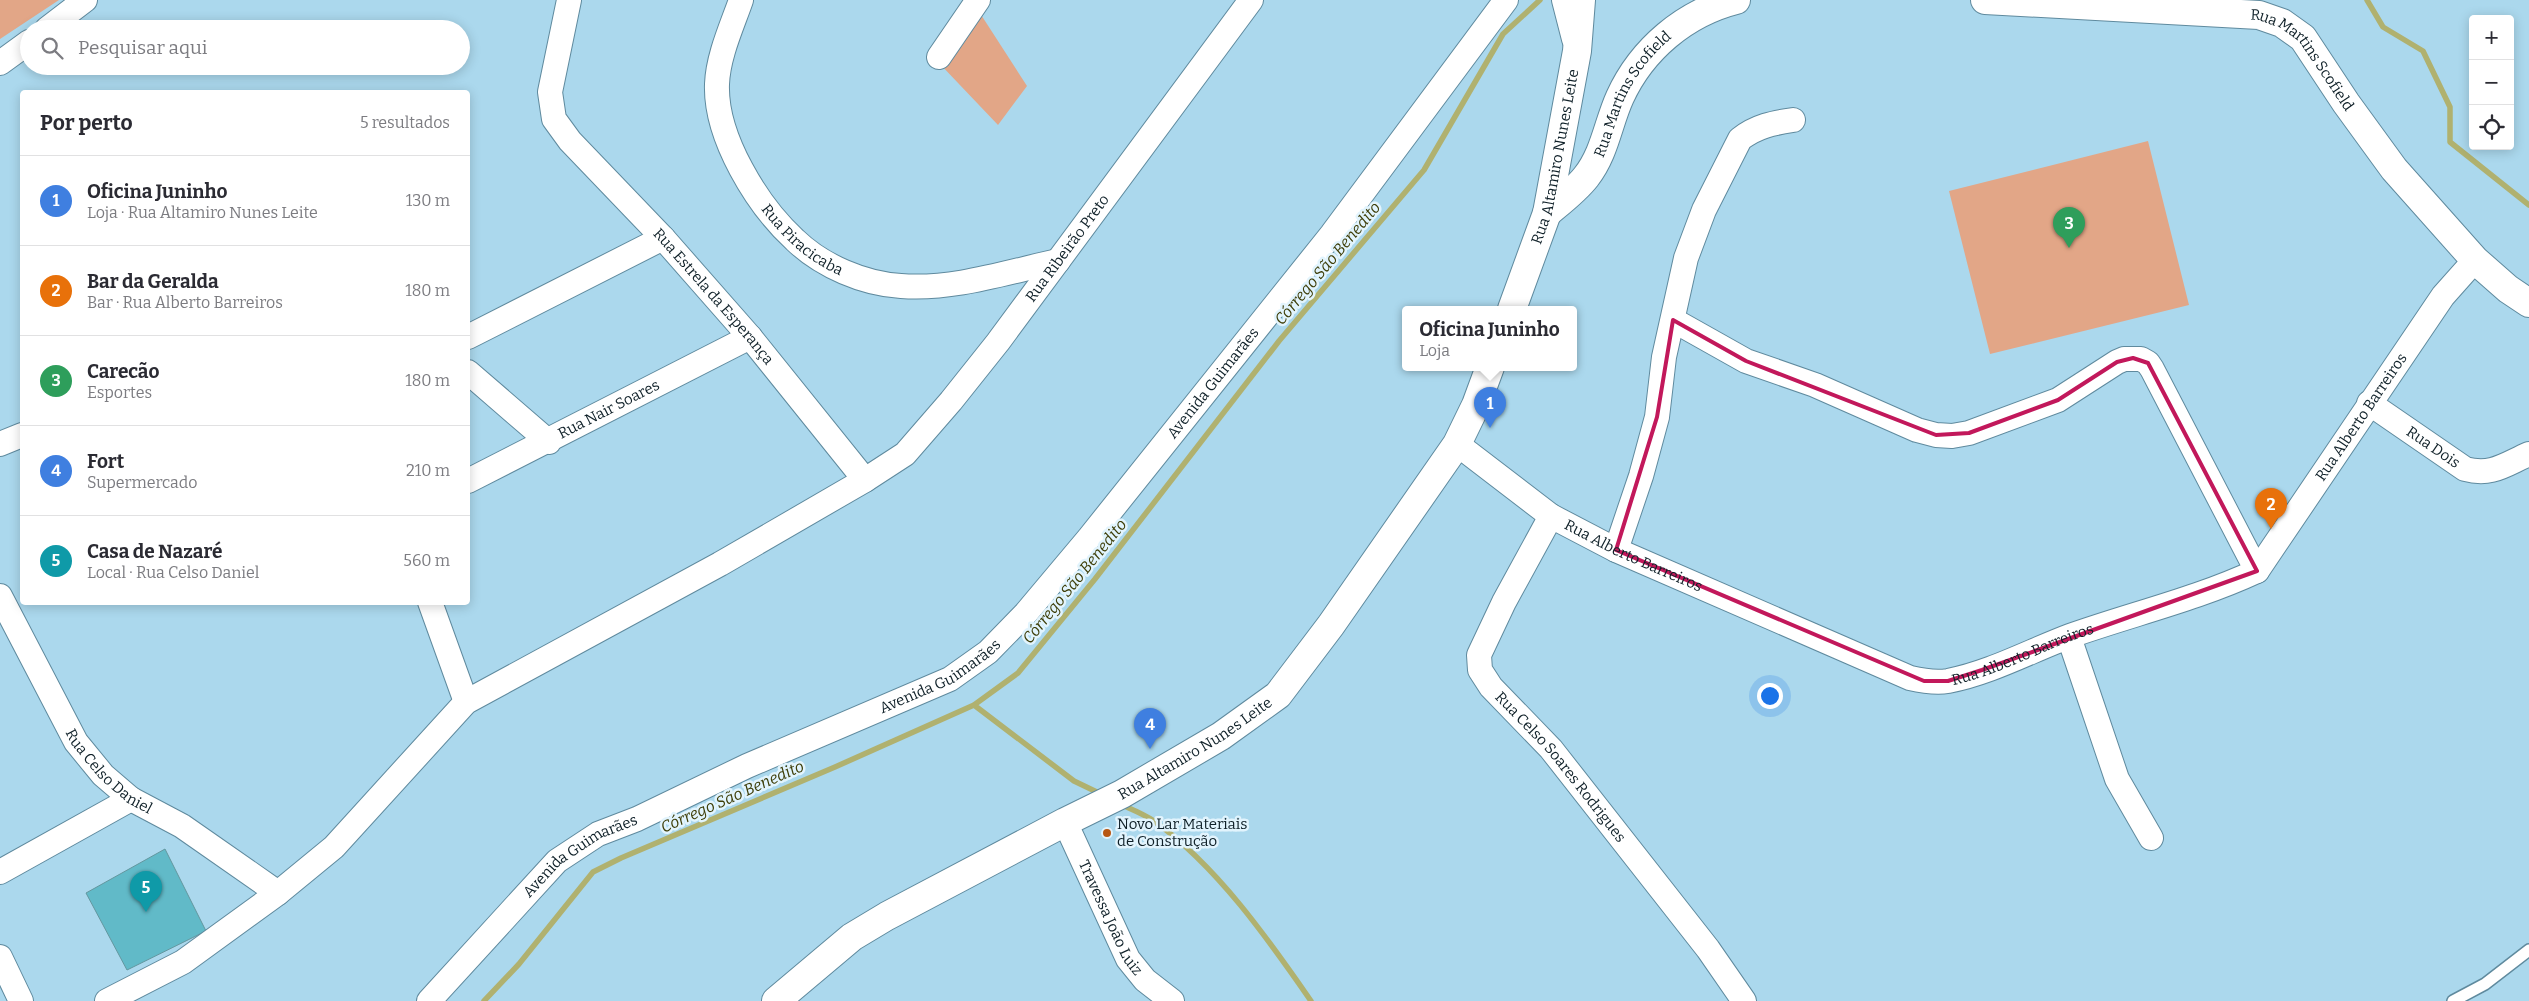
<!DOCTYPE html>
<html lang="pt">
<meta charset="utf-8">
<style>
body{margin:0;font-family:Bitter,serif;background:#f2f2f3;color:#2b2b33}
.controls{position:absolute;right:15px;top:15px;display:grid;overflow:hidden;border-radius:5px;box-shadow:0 2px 12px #0003}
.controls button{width:45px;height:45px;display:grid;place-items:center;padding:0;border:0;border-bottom:1px solid #e1e1e2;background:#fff;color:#2b2b33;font:25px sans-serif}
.you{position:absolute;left:1769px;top:695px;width:18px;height:18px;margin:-12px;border:4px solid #fff;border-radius:50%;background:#1a73e8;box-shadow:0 0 0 8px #1a73e833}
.badge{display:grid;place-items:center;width:32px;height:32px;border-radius:50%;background:#1a73e8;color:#fff;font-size:16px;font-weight:700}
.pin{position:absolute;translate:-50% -41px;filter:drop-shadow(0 1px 2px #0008)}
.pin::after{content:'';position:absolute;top:26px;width:18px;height:15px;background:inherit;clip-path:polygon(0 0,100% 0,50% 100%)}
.popup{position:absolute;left:1402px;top:306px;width:175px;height:65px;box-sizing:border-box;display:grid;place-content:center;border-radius:5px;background:#fff;filter:drop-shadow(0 1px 4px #0005);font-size:16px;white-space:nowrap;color:#7c7c81}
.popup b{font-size:19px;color:#2b2b33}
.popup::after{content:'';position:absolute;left:50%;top:100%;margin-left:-10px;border:10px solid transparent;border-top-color:#fff}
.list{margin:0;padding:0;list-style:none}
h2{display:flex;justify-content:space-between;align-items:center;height:65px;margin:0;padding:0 20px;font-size:21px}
h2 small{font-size:16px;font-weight:400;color:#7c7c81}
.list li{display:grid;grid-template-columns:32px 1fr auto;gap:15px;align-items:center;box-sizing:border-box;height:90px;padding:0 20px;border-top:1px solid #e1e1e2}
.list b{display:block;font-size:19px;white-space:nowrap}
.list p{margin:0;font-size:16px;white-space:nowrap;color:#7c7c81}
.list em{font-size:16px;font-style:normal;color:#7c7c81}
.icon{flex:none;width:28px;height:28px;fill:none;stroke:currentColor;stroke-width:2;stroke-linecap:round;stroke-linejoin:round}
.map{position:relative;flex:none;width:2529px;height:1001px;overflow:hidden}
.search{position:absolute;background:#fff;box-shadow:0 2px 12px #0003;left:20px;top:20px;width:450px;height:55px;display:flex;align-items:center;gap:12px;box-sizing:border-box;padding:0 18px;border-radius:28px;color:#7c7c81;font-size:19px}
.panel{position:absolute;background:#fff;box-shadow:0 2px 12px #0003;left:20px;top:90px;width:450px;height:515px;border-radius:5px}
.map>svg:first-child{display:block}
</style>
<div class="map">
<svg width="2529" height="1001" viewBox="0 0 2529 1001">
<rect width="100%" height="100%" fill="#abd8ed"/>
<path fill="#e2a687" d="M0 0H59L0 39Z
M976 7 1027 86 998 125 939 63Z
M2148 141 2189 305 1990 354 1949 191Z"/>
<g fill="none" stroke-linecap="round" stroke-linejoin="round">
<path stroke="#b0b16f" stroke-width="5.5" d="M2367 0 2383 27 2423 51 2450 107V142L2529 205
M974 705 1074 781 1101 794
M1120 804C1131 809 1144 814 1154 821 1217 866 1268 939 1311 1001
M484 1001 519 964 593 872 621 858 835 767 974 705 1018 673 1095 579 1279 341 1424 170 1503 34 1540 0"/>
</g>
<path fill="#61bac8" stroke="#63979f" d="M165 849 206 931 127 970 86 893Z"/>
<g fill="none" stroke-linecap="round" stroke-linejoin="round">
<defs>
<path id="service" d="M2453 1001 2485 984 2529 950"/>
<g id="minor">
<path id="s1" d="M569 0 550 92 554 119 570 141 663 238 750 337 865 480"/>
<path id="s2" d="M741 0C732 26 718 56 717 84 715 137 757 205 795 240 822 266 864 284 901 286 954 290 1007 272 1058 261"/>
<path d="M1564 0 1574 39"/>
<path d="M47 29 85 0"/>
<path d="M939 57 978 0"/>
<path d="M0 63 29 42"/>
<path d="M1673 320 1746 361 1815 385 1917 430 1936 435 1952 436 1969 433 2058 400 2117 362 2124 359H2141L2148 363 2152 369 2257 571"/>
<path d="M468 337 663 238"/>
<path d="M468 372 549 442"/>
<path id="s3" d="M2369 403 2465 469C2492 476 2504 465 2529 454"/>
<path d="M0 444 22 435"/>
<path id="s4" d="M1457 444 1551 516 1616 550 1910 678C1923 681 1936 683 1948 681 1990 673 2030 651 2070 636 2132 614 2197 599 2257 571L2443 296 2475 260"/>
<path id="s5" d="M468 481 750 337"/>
<path id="s6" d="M1551 516 1504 602 1479 655 1480 670 1491 687 1551 749 1708 949 1744 1001"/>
<path d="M1616 550 1641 476 1657 417 1664 357 1686 258 1704 210 1740 139C1757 126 1773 123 1793 120"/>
<path id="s7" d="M0 596 76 742 103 775 131 799 182 826 278 893"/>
<path d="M430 602 466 702"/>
<path d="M2069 637 2117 779 2151 838"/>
<path id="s8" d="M1065 822 1128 959 1145 980 1172 1001"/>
<path d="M0 872 131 799"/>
<path d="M0 957 21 1001"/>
<path id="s9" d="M107 1001 183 962 278 893 334 847 466 702 720 564 865 480 905 454 951 401 998 342 1251 0"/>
<path id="s10" d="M429 1001 557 861 598 834 637 819 747 766 950 679 988 652 1026 613 1089 538 1332 234 1506 0"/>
</g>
<g id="tertiary">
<path id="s11" d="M1985 0 2259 15 2282 23 2303 38 2346 103 2394 169 2475 260 2508 289 2529 303"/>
<path id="s12" d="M1547 213C1560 202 1575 191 1586 177 1605 153 1608 123 1620 97 1642 49 1685 13 1736 0"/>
</g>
<g id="secondary">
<path id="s13" d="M1512 309 1547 213 1577 51 1581 0"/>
<path id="s14" d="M776 1001 852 937 887 916 1065 822 1122 794 1221 736 1278 695 1331 625 1457 444 1476 405 1490 367"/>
</g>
</defs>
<use href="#service" stroke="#5f8a9e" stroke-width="14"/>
<use href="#minor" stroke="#5f8a9e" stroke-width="26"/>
<use href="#tertiary" stroke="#5f8a9e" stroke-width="30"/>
<use href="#secondary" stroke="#5f8a9e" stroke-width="30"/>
<use href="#service" stroke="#fff" stroke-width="11"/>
<use href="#minor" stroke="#fff" stroke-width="24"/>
<use href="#tertiary" stroke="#fff" stroke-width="28"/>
<use href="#secondary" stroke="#fff" stroke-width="28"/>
</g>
<path fill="none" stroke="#c2185b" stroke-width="4" stroke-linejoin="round" d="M1673 320 1746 361 1936 435 1969 433 2058 400 2117 362 2133 358 2148 363 2257 571 1982 670 1948 681H1924L1616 550 1657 417Z"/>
<circle fill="#b75713" stroke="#e2f4fd" stroke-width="2" cx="1107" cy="833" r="5"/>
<g text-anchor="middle" stroke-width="5" stroke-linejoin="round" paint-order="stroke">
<g font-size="15" fill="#0f2028" stroke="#e2f4fd">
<text dy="5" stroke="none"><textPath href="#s11" startOffset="338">Rua Martins Scofield</textPath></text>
<text dy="5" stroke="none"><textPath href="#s12" startOffset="149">Rua Martins Scofield</textPath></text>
<text dy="5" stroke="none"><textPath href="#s13" startOffset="159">Rua Altamiro Nunes Leite</textPath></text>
<text dy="5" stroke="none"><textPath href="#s2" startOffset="272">Rua Piracicaba</textPath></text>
<text dy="5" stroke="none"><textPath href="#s9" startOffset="1238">Rua Ribeirão Preto</textPath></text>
<text dy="5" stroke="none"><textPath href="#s1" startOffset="360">Rua Estrela da Esperança</textPath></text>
<text dy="5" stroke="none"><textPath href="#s10" startOffset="1021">Avenida Guimarães</textPath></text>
<text dy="5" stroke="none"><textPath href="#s5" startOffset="158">Rua Nair Soares</textPath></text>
<text dy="5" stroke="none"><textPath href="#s4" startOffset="1065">Rua Alberto Barreiros</textPath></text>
<text dy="5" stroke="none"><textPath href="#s3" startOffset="78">Rua Dois</textPath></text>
<text dy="5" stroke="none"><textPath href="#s4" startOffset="210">Rua Alberto Barreiros</textPath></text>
<text dy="5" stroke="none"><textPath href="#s4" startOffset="630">Rua Alberto Barreiros</textPath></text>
<text dy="5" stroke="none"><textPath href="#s10" startOffset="616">Avenida Guimarães</textPath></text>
<text dy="5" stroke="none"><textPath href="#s14" startOffset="491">Rua Altamiro Nunes Leite</textPath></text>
<text dy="5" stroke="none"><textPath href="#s6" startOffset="298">Rua Celso Soares Rodrigues</textPath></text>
<text dy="5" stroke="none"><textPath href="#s7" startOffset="209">Rua Celso Daniel</textPath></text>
<text dy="5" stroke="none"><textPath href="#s10" startOffset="212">Avenida Guimarães</textPath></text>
<text dy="5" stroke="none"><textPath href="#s8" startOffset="106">Travessa João Luiz</textPath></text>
</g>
<g font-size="15" fill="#0f2028" stroke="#e2f4fd" text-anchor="start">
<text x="1117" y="829">Novo Lar Materiais<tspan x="1117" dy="17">de Construção</tspan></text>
</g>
<g font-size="16" font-style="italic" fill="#3d3d07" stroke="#e2f4fd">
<text transform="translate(1327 263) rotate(-50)" y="6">Córrego São Benedito</text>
<text transform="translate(1074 581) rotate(-51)" y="6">Córrego São Benedito</text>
<text transform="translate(732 796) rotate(-24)" y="6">Córrego São Benedito</text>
</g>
</g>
</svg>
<div class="controls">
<button>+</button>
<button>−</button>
<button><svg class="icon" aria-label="locate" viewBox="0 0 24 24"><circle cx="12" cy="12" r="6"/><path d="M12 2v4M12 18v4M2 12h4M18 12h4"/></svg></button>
</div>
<div class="you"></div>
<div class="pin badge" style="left:1490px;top:428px;background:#3f7fe0">1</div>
<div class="popup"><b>Oficina Juninho</b>Loja</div>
<div class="pin badge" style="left:2271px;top:529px;background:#e8710a">2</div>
<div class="pin badge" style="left:2069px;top:248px;background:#2e9e5b">3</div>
<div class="pin badge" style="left:1150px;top:749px;background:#3f7fe0">4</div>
<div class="pin badge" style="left:146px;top:912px;background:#0f9aa8">5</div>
<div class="search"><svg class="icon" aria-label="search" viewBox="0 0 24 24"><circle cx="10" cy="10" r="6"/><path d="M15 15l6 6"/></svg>Pesquisar aqui</div>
<section class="panel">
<h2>Por perto<small>5 resultados</small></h2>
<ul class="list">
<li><span class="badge" style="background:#3f7fe0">1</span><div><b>Oficina Juninho</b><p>Loja · Rua Altamiro Nunes Leite</p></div><em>130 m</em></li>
<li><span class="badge" style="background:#e8710a">2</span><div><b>Bar da Geralda</b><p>Bar · Rua Alberto Barreiros</p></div><em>180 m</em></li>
<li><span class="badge" style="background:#2e9e5b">3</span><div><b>Carecão</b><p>Esportes</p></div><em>180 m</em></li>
<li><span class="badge" style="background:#3f7fe0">4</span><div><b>Fort</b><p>Supermercado</p></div><em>210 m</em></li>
<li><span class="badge" style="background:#0f9aa8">5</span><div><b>Casa de Nazaré</b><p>Local · Rua Celso Daniel</p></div><em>560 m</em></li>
</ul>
</section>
</div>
